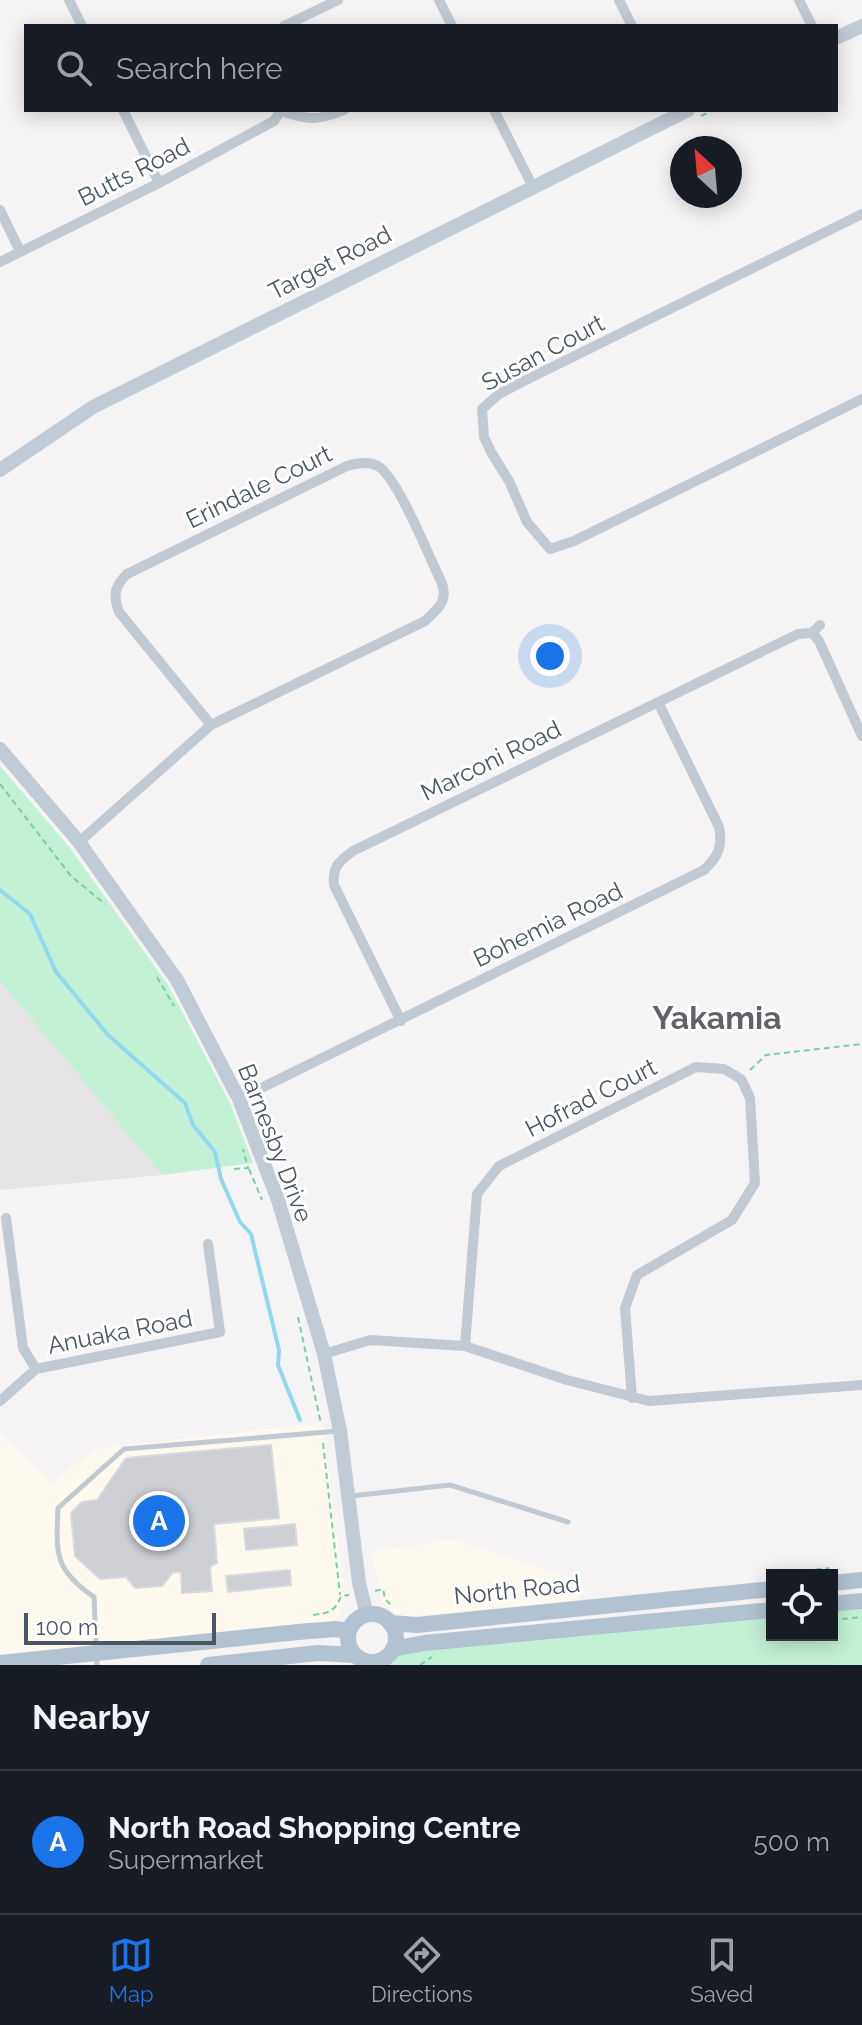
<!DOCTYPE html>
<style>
body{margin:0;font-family:Raleway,sans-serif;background:#20242c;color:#f1f3f6}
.controls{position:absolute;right:24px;bottom:24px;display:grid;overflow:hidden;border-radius:0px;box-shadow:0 4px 20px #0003}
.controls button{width:72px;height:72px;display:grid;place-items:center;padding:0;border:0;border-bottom:2px solid #363941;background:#171b24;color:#f1f3f6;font:40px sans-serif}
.compass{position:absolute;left:670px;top:136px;width:72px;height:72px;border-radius:50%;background:#171b24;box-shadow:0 4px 20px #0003;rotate:334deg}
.scale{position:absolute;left:24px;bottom:20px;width:192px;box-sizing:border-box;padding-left:8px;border:4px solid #4a5661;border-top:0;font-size:22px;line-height:28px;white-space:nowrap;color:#4a5661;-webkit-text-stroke:6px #fff;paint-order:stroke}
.you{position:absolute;left:550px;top:656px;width:28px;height:28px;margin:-20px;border:6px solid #fff;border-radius:50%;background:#1a73e8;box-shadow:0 0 0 12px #1a73e833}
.badge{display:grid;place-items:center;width:52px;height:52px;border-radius:50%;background:#1a73e8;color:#fff;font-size:26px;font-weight:700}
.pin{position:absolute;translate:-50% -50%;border:4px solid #fff;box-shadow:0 2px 8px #0006}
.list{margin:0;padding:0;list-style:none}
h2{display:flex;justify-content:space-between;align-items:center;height:104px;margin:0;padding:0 32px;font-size:34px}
h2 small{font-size:26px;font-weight:400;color:#9ea1a6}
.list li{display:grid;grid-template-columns:52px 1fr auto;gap:24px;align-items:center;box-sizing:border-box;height:144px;padding:0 32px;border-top:2px solid #363941}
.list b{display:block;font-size:30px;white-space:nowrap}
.list p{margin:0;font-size:26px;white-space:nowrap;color:#9ea1a6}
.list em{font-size:26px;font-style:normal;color:#9ea1a6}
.icon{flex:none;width:44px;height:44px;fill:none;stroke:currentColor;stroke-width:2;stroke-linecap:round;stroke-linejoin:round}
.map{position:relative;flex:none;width:862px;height:1665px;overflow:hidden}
.search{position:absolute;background:#171b24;box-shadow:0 4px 20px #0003;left:24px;right:24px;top:24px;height:88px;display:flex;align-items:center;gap:20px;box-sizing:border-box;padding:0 28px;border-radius:0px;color:#9ea1a6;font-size:30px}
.sheet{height:248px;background:#171b24}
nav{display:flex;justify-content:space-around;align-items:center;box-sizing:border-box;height:112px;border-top:2px solid #363941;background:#171b24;font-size:22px;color:#9ea1a6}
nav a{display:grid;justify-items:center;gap:4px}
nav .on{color:#1a73e8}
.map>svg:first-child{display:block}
</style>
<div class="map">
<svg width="862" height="1665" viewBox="0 0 862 1665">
<rect width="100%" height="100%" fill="#f5f3f3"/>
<path fill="#fdf9ef" d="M322 1423 346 1602 332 1625 0 1654V1435L53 1483 94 1449Z
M453 1539 578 1580 580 1600 405 1617 390 1610 381 1600 372 1552Z"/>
<path fill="#e6e4e5" d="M0 981 162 1175 0 1190Z"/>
<path fill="#c3f1d5" d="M0 766 70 848 168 985 230 1103 253 1163 162 1175 0 981Z
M862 1609V1665H390L398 1656 421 1648 772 1617V1635H832V1611Z"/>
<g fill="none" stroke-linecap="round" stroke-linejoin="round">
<path stroke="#90daee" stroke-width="4" d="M0 890 30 914 56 972 108 1035 185 1103 193 1125 215 1152 221 1179 240 1222 251 1234 279 1350 278 1365 300 1420"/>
</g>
<path fill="#cdcfd5" stroke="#d7d9de" stroke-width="2" d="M271 1445 279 1518 214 1524 217 1563 210 1567 212 1591 182 1593 181 1572H173L162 1586 135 1588 126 1577 100 1579 75 1556 71 1513 82 1502 97 1500 126 1458Z
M295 1524 297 1545 246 1550 244 1529Z
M290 1570 291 1585 228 1592 226 1576Z"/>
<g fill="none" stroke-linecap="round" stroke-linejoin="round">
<path stroke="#7ad0a6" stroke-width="2" stroke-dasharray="6 4" stroke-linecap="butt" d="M701 116 713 110
M0 784 71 876 105 904
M157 977 174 1006
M750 1070 766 1055 862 1044
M234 1169 248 1168 243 1149
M249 1169 262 1200
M298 1317 321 1424
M323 1443 340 1595
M776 1574 829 1568
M375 1591 383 1589 385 1599 393 1607
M313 1615C328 1613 335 1612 341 1596L349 1595
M832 1620 862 1617
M420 1665 432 1657"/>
<path stroke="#c1cad2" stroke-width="5" d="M351 1496 450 1485 568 1522
M376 1662V1665
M97 1665 94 1597C54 1570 56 1553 58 1508L124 1449 339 1431"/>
<path stroke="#c1cad2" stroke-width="10" d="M69 0 82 26
M439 0 452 26
M619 0 632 26
M799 0 812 26
M284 26 338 0
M123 110 159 183
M494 110 533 187
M281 111C307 120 318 121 344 110
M0 210 20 251
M862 214 520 383 499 394 482 409 484 437 491 452 509 481 527 522 550 549 574 541 862 399
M0 262 159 183 274 121 281 110
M812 633 819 641 862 736
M79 842 211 725 425 621C439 608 449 600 441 581 429 557 398 478 378 466 368 461 357 463 347 466L127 574C114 587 113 595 119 612L211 725
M401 1021 334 885C332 867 339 861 353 851L798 634 812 633 820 625
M239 1099 704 870C718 857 723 846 719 827L658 702
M6 1218 23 1348 36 1369
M465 1346 477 1194 499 1166 696 1067 724 1069 741 1079 750 1098 755 1183 732 1220 637 1275 625 1308 632 1398
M324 1354 370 1340 465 1346 567 1380 649 1401 862 1385
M0 1401 36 1369 220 1332 208 1244"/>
<path stroke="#c1cbd6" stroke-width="14" d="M836 38 862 26
M0 470 93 407 688 110
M0 749 79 842 177 980 239 1099 278 1200 324 1354 340 1431 359 1583 367 1615"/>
<path stroke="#b3c2d1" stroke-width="16" d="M832 1583 862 1580
M832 1604 862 1601
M348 1638a24 24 0 1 1 48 0a24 24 0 1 1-48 0Z
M390 1623 417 1625 772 1589
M393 1649 424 1643 772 1610
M0 1663 298 1632 335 1629 349 1631
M208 1665 318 1653 355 1655"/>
</g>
<g text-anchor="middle" stroke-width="6" stroke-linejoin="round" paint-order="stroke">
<g font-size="24" fill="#4a5661" stroke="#fff">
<text transform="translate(134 172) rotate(-27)" y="8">Butts Road</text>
<text transform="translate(330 263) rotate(-27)" y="8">Target Road</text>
<text transform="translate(543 353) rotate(-28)" y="8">Susan Court</text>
<text transform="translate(259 487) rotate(-26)" y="8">Erindale Court</text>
<text transform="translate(491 761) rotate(-26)" y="8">Marconi Road</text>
<text transform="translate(548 925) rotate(-26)" y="8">Bohemia Road</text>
<text transform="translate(591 1098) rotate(-27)" y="8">Hofrad Court</text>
<text transform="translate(275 1143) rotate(69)" y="8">Barnesby Drive</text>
<text transform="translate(120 1332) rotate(-11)" y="8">Anuaka Road</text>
<text transform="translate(517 1590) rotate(-6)" y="8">North Road</text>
</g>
<g font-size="32" font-weight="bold" fill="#5f6368" stroke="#fff">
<text x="717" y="1029">Yakamia</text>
</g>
</g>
</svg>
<div class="controls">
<button><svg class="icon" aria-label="locate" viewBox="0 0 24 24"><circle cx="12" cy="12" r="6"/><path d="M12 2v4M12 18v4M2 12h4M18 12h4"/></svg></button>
</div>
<svg class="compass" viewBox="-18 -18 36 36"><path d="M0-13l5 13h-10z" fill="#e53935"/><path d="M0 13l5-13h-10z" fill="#9ea1a6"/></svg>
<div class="scale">100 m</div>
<div class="you"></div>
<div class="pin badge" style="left:159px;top:1521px">A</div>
<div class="search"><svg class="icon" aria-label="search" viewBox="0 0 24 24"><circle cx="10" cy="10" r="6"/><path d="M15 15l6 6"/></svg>Search here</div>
</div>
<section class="sheet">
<h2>Nearby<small></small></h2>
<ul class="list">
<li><span class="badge">A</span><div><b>North Road Shopping Centre</b><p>Supermarket</p></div><em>500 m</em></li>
</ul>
</section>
<nav>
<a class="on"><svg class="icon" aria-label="map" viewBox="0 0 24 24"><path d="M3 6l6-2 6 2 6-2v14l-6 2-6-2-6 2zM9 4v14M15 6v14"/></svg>Map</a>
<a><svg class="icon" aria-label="directions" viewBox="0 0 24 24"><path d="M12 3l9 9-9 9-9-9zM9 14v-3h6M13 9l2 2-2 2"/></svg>Directions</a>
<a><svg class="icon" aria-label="saved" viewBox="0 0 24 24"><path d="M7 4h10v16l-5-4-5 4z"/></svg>Saved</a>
</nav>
